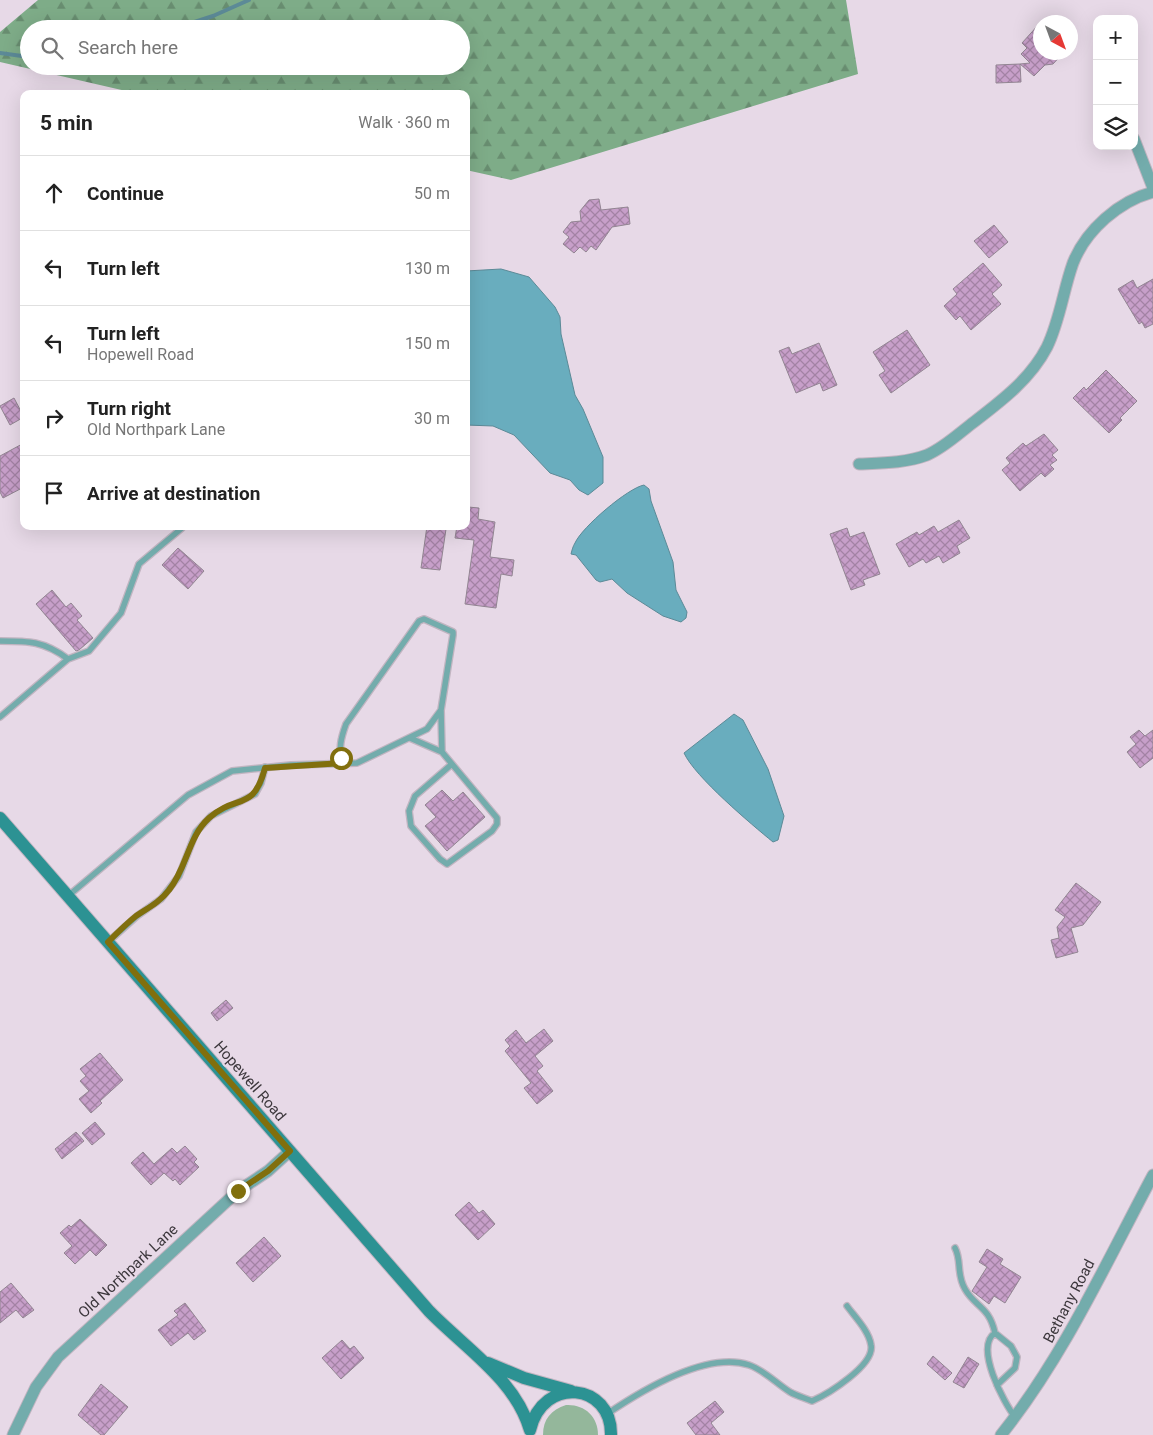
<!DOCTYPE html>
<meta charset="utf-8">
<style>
body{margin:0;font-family:Roboto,sans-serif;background:#f2f2f2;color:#222}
.controls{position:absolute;right:15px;top:15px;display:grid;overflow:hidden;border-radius:10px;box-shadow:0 5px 20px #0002}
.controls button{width:45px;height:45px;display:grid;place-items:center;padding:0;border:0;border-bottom:1px solid #e0e0e0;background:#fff;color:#222;font:25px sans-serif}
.compass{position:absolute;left:1033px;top:15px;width:45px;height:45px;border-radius:50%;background:#fff;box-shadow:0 5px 20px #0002;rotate:139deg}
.stop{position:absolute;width:15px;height:15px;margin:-11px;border:4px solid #816f0d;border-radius:50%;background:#fff}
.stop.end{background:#816f0d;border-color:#fff;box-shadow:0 1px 5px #0008}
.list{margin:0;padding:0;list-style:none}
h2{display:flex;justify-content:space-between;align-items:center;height:65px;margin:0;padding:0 20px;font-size:21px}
h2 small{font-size:16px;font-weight:400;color:#767676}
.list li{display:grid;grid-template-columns:32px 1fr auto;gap:15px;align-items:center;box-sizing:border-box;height:75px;padding:0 20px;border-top:1px solid #e0e0e0}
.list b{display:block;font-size:19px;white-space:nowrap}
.list p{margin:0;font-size:16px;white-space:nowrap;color:#767676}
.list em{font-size:16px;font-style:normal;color:#767676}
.icon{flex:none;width:28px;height:28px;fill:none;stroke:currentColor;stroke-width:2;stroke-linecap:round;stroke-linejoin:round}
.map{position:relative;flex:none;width:1153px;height:1435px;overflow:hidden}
.search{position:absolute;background:#fff;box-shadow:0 5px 20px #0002;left:20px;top:20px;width:450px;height:55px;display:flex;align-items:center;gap:12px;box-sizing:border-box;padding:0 18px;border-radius:28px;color:#767676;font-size:19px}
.panel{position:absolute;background:#fff;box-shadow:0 5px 20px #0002;left:20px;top:90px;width:450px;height:440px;border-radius:10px}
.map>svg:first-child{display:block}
</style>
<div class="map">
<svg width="1153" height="1435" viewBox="0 0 1153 1435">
<defs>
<pattern id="forest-firs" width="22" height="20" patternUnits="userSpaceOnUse" patternTransform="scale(1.25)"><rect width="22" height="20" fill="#7eac88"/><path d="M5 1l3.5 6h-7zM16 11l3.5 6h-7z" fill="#688d70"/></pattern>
<pattern id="building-cross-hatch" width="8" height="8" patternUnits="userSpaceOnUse" patternTransform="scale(1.25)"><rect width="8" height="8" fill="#c79fc9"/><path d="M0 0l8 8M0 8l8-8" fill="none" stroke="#a382a4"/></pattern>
</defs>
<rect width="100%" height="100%" fill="#e7d9e7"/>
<path fill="#94b79b" d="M566 1405C584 1404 598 1416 598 1435H543C543 1419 551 1410 566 1405Z"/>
<path fill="url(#forest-firs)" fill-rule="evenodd" d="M38 0H846L858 74 511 180 466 170V94H139L0 62V32ZM29 29H461V66H29Z"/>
<path fill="#69adbe" stroke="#5c8a97" d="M501 269 529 277 555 307 560 317 561 334 575 395 583 409 603 457V483L588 495 579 490 570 480 550 473 514 435 493 426 466 425V271Z
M644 485 649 489 651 501 673 562 676 590 687 612 686 618 681 622 663 616 627 593 612 579 600 582 596 580 576 555 571 554C572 550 573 546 575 543 582 527 628 488 644 485Z
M734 714 743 720 768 769 784 816 778 840 773 842C751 824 695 777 684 753Z"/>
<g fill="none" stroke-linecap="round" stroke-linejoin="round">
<path stroke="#5c8a97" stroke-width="4" d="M173 29 213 16 249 0
M0 53 29 57"/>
</g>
<path fill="url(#building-cross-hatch)" stroke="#928592" d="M1040 23V52H1064L1053 64 1045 65 1034 76 1020 64 1030 63 1021 54 1027 48 1022 43Z
M1020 64 1021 82 996 83V65Z
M599 199 601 210 628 207 630 224 612 227 596 250 591 246 586 252 580 247 574 253 563 244 569 237 563 232 571 222 581 221 580 211 589 200Z
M994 225 1008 242 989 258 974 241Z
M983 263 1002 285 992 294 1001 304 971 330 960 316 956 320 944 306 957 294 953 289Z
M1153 279V324L1145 328 1142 322 1139 324 1118 289 1133 280 1137 288Z
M907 330 930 365 891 393 879 375 885 371 873 352Z
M819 343 837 385 823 391 820 383 796 393 779 351 789 347 792 354Z
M1106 370 1137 401 1120 418 1122 420 1109 433 1073 398 1084 387 1086 390Z
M14 398 24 417 10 425 0 406Z
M1044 434 1058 450 1052 455 1057 460 1050 465 1054 469 1045 477 1041 473 1020 491 1002 470 1010 463 1006 458 1023 443 1026 446Z
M24 443V487L3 498 0 492V456Z
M468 507 479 508 478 519 495 522 490 557 514 560 512 576 501 574 496 608 465 604 474 540 455 538 457 526H466Z
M959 520 970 538 957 546 960 553 943 563 939 556 926 563 923 559 909 567 896 544 917 532 919 535 934 526 938 532Z
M427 526 446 529 440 570 421 568Z
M847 528 850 537 864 532 880 574 863 580 865 585 851 590 830 534Z
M178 548 204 571 188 589 162 565Z
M52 590 66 607 71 603 82 616 77 620 93 638 79 650 76 651 36 604Z
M1139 730 1145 736 1153 730V758L1140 768 1127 752 1136 744 1130 737Z
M442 790 453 801 463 792 485 817 447 851 425 826 436 817 425 805Z
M1076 883 1101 902 1083 925 1071 928 1078 952 1056 958 1051 940 1059 938 1057 927 1065 917 1055 910Z
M226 1000 233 1008 217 1021 211 1013Z
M544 1029 553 1041 535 1056 543 1066 537 1071 553 1091 537 1104 524 1088 531 1083 505 1051 510 1046 505 1040 516 1030 526 1043Z
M100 1053 123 1080 100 1101 102 1103 91 1113 79 1099 89 1091 80 1081 86 1076 80 1069Z
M95 1122 105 1134 92 1145 82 1133Z
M76 1132 84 1141 62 1159 55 1149Z
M185 1146 197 1159 194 1162 199 1167 180 1185 175 1179 173 1181 164 1173 151 1185 131 1163 143 1152 154 1164 172 1148 177 1153Z
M469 1202 479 1213 483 1210 495 1224 478 1240 455 1215Z
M80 1219 107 1245 96 1256 90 1250 75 1264 64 1253 72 1246 60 1233 69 1225 71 1227Z
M264 1237 281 1256 253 1282 236 1263Z
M987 1249 1003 1259 1000 1264 1021 1277 1005 1303 994 1296 989 1304 972 1291 987 1267 979 1262Z
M11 1283 34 1310 23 1318 16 1310 0 1323V1292Z
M185 1303 206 1331 194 1340 188 1333 171 1346 158 1330 178 1315 174 1311Z
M342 1340 350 1349 354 1346 364 1358 341 1379 322 1358Z
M933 1356 952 1373 945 1380 927 1364Z
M968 1357 979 1364 964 1388 953 1382Z
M101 1384 128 1407 104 1435H101L78 1415Z
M715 1401 724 1412 711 1423 720 1435H696L687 1423Z"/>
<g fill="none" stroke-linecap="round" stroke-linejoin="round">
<defs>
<path id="lane" d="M0 641C29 641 44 641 68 659
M441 710 442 752
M0 717 68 659 89 651 121 613 139 564 182 528
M410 738 442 752 497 818V824L492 831 447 864 440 859 411 826 409 811 415 796 452 764
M68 896 188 795 232 771 291 765 357 763 427 729 441 710 453 635V632L424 619 419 621 346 724C341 738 338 748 343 763
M108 942 137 916 161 899 179 876 196 832 211 816 255 794 261 783 265 767
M955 1248C962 1261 956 1274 965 1289 975 1307 989 1306 995 1333
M997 1385 1015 1368 1017 1357 1011 1346 995 1333C974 1347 1004 1403 1015 1417
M607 1414C641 1391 706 1351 749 1365 764 1370 777 1384 790 1392 797 1396 805 1398 812 1401 828 1394 875 1365 871 1345 869 1331 855 1317 847 1306"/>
<path id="street" d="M1134 139 1153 188
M859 464C881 463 906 463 927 455 943 448 956 436 970 425 1000 402 1030 380 1047 347 1060 320 1063 291 1073 263 1086 230 1119 201 1153 192
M13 1435 36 1387 58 1357 238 1191 268 1171 290 1151
M1001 1435C1064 1356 1106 1263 1153 1175"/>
<path id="secondary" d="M0 818 429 1311C465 1348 515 1379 530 1430
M488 1363 524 1378 571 1391
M530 1430C543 1375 612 1383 611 1435"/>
</defs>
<use href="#lane" stroke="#c1b5c1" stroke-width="8"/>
<use href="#street" stroke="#c1b5c1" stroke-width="13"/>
<use href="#secondary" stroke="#c1b5c1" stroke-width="14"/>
<use href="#lane" stroke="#73acac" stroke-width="5.5"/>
<use href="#street" stroke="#73acac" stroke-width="11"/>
<use href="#secondary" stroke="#2c9293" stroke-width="12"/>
</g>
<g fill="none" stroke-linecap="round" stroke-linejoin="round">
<path stroke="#816f0d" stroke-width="6" d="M238 1191 268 1171 290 1151 108 942C117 933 126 924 136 916 148 908 160 902 169 890 187 868 188 837 209 818 237 793 253 813 265 768L343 763 341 758"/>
</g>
<g text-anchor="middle" stroke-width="4" stroke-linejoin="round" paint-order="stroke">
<g font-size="15" fill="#3c373c" stroke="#e7d9e7">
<text transform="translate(250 1081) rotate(49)" y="5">Hopewell Road</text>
<text transform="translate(128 1271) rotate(-43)" y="5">Old Northpark Lane</text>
<text transform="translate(1069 1301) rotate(-62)" y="5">Bethany Road</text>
</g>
</g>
</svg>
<div class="controls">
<button>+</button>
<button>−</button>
<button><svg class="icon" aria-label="layers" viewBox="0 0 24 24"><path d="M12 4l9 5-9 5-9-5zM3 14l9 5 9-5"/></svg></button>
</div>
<svg class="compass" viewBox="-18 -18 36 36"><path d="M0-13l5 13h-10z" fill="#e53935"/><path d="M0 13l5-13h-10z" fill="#767676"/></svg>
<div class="stop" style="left:341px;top:758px"></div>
<div class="stop end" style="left:238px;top:1191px"></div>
<div class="search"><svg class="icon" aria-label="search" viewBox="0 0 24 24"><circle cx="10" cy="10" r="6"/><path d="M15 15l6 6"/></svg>Search here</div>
<section class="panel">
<h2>5 min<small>Walk · 360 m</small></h2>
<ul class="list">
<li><svg class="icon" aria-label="ahead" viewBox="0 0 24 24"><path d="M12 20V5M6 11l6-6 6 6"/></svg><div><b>Continue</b></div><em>50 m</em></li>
<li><svg class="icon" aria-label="left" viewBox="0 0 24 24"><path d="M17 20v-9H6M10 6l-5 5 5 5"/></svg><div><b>Turn left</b></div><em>130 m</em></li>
<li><svg class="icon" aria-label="left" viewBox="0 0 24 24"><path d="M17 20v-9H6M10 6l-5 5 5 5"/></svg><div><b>Turn left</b><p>Hopewell Road</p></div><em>150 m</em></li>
<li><svg class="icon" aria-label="right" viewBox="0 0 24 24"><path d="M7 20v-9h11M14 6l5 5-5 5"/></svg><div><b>Turn right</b><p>Old Northpark Lane</p></div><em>30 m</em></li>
<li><svg class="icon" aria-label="arrive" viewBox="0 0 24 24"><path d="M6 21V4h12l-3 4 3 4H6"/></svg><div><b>Arrive at destination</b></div></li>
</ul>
</section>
</div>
